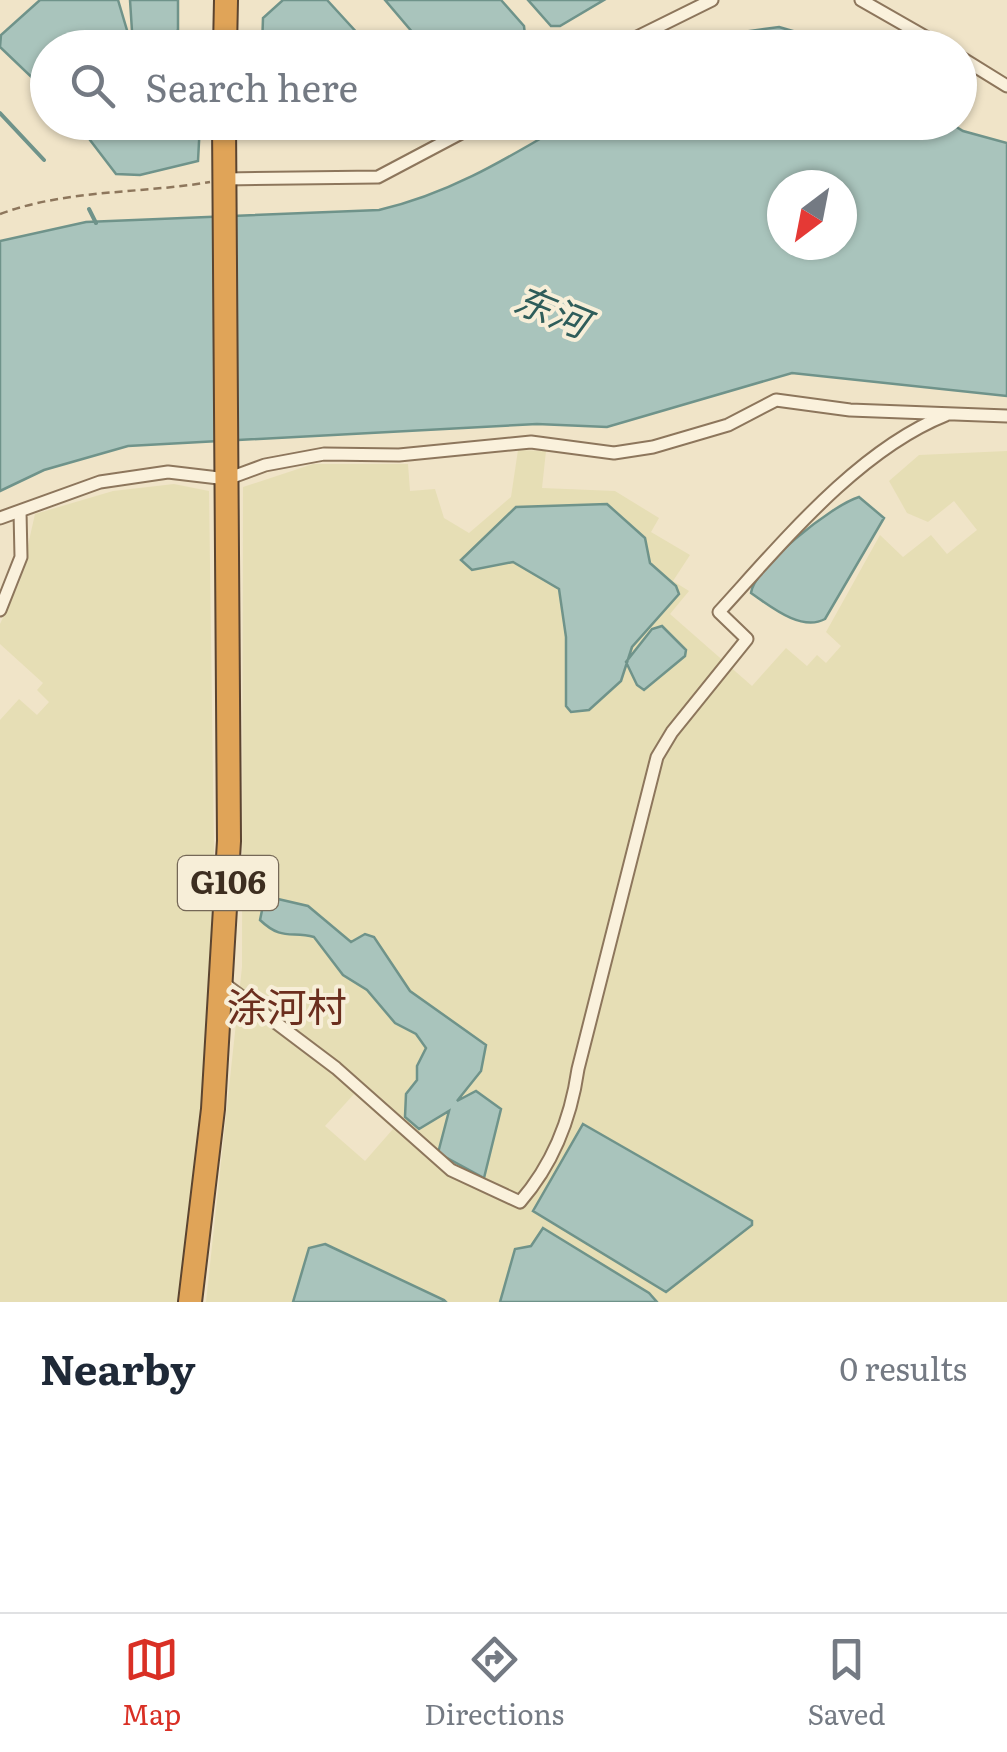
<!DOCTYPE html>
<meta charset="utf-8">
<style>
body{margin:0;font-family:Literata,"Noto Sans SC",serif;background:#f2f2f3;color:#1f2937}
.compass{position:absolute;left:767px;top:170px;width:90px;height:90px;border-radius:50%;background:#fff;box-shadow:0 2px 8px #0004;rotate:212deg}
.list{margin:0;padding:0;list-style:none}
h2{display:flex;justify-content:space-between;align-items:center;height:130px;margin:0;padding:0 40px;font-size:42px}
h2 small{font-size:32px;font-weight:400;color:#747a83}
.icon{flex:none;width:55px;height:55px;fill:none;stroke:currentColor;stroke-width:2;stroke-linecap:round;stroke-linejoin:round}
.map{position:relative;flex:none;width:1007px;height:1302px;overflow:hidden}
.search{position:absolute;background:#fff;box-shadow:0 2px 8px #0004;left:30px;right:30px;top:30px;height:110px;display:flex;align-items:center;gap:25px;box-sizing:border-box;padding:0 35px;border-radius:55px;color:#747a83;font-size:38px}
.sheet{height:310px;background:#fff}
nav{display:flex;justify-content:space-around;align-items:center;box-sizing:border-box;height:140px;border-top:2px solid #e0e1e3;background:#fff;font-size:28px;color:#747a83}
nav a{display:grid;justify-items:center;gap:5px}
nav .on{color:#d93025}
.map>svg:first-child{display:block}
</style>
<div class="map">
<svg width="1007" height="1302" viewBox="0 0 1007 1302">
<rect width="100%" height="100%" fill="#f0e4c8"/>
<path fill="#e6deb5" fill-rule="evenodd" d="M518 450 546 451 542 488 615 491 659 518 651 532 690 555 673 581 689 591 670 614 752 686 786 648 807 666 817 655 826 663 841 646 826 632 880 535 903 557 931 535 947 554 977 530 954 501 928 522 907 513 889 481 919 455 1007 451V1302H206L242 967 243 487 313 464H408L410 491 435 489 444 518 469 533 511 497ZM354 1094 393 1129 365 1161 325 1126Z
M174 484 209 491 214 852 206 1057 180 1302H0V720L19 699 37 715 49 702 37 690 43 683 0 644V624L20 581 35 514 113 491Z"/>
<path fill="#a9c4bc" stroke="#6f938a" stroke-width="2.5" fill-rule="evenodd" d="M40 0H118L132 47 48 48 47 92 0 47 1 35Z
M130 0H178V30L170 38 142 43 132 31Z
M283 0H327L370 47H262L263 18Z
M385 0H501L524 26 525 35 511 47H425Z
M528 0H604L560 26H551Z
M779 27 848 47H697L743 32Z
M77 123H200L198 161 140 175 116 174Z
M567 123H950L963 131 1007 143V396L792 373 607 427 537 424 128 446 44 470 0 491V241L86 222 379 210C449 194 506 159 567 123ZM782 185H842V245H782Z
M859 497 884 518 825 619C801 632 770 606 751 593 754 567 832 505 859 497Z
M607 504 645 538 650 563 676 586 679 594 632 647 621 681 589 710 571 712 566 706V637L559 589 513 562 472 570 461 560 516 507Z
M662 626 686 650 685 656 644 690 637 685 626 662 652 629Z
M265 896 308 906 351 942 365 934 374 937 410 991 486 1045 481 1071 457 1101 476 1091 501 1109 484 1178 438 1153 449 1111 419 1129 405 1117 406 1094 417 1080V1066L426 1048 416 1034 395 1023 367 990 343 975 314 937C291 931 282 941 260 920Z
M583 1124 752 1221V1225L666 1292 533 1211Z
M543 1228 649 1293 657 1302H500L515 1249 531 1246Z
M325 1244 444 1300 446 1302H293L309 1248Z"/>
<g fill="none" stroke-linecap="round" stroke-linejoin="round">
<path stroke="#6f938a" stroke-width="4" d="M0 113 44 160
M89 209 96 223"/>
<defs>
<path id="street" d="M861 0 945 48
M615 48 712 0
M960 57 1007 86
M225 179 378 177 482 122
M0 518 100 482 168 472 227 479 265 465 324 454 399 455 531 442 614 453 653 447 728 425 776 400 850 410 1007 416
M0 610 21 557 20 511
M222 982 336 1068 451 1170 520 1202C553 1164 571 1118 578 1069L657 757 672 732 747 639 719 612C783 542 858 450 946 415"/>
<path id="highway" d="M225 48 226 0
M190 1302 213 1109 229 841 224 122"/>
</defs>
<use href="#street" stroke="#8d765c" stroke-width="15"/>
<use href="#highway" stroke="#5b4430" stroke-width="26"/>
<path stroke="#8d765c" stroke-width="2.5" stroke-dasharray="8 5" stroke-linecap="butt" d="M0 214C68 189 139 194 210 182"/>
<use href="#street" stroke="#faf1dc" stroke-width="11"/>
<use href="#highway" stroke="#e0a458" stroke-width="22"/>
</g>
<g text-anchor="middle" stroke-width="8" stroke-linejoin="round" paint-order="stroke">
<rect fill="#f7eed8" stroke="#756857" stroke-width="2.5" x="178" y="856" width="100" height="54" rx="8"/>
<g font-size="32" font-weight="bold" fill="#3d2e20">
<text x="228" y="894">G106</text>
</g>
<g font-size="38" font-style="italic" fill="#2f5d5a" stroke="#f7eed8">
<text transform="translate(551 312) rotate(22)" y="13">东河</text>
</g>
<g font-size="40" fill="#6b2e1e" stroke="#f7eed8">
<text x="287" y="1022">涂河村</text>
</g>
</g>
</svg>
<svg class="compass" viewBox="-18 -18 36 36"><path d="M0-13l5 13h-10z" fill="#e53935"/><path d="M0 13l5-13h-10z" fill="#747a83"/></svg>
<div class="search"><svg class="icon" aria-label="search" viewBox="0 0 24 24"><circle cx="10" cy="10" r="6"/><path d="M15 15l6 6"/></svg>Search here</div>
</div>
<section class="sheet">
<h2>Nearby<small>0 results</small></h2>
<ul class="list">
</ul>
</section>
<nav>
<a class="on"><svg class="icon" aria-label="map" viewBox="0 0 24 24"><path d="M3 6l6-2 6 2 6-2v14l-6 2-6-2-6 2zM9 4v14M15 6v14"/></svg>Map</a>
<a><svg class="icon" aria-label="directions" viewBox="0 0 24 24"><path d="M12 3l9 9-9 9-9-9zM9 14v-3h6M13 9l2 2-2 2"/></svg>Directions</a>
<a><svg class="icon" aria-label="saved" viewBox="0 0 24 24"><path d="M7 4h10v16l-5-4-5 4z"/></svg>Saved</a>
</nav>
